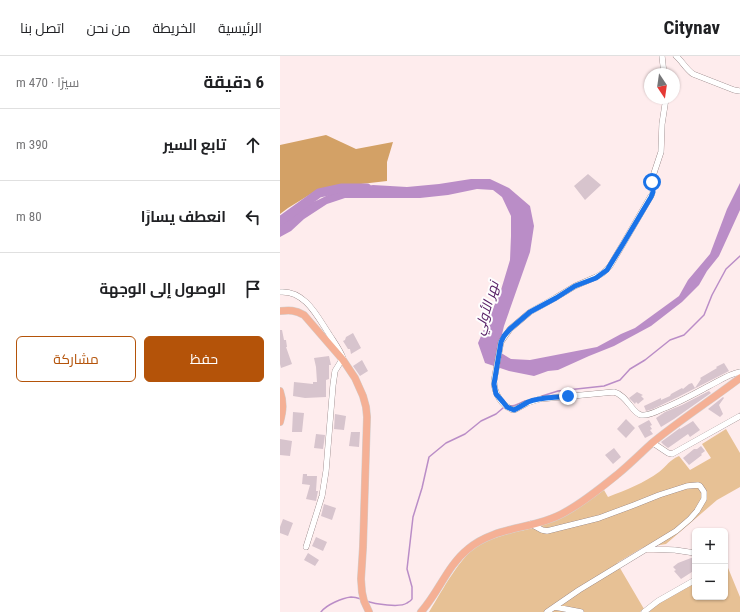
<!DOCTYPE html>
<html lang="ar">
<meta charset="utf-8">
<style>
body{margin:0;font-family:"Roboto Condensed",Cairo,sans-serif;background:#f2f2f2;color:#202124;direction:rtl}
.controls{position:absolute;right:12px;bottom:12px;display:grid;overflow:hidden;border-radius:6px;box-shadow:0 1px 3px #0004}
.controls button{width:36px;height:36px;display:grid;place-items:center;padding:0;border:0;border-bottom:1px solid #e0e0e0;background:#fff;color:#202124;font:20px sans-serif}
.compass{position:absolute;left:364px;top:12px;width:36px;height:36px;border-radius:50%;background:#fff;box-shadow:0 1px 3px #0004;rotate:167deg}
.stop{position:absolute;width:12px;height:12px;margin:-9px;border:3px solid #1a73e8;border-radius:50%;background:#fff}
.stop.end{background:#1a73e8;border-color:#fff;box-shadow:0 1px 4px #0008}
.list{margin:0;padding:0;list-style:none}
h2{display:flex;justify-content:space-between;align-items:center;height:52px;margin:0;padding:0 16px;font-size:17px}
h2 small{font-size:13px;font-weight:400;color:#757577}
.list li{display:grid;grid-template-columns:26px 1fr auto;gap:12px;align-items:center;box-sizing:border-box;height:72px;padding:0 16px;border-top:1px solid #e0e0e0}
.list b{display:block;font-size:15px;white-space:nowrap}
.list em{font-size:13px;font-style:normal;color:#757577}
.actions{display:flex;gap:8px;padding:12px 16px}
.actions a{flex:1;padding:9px 0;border:1px solid #b45309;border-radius:6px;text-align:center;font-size:14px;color:#b45309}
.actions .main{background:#b45309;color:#fff}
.icon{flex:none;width:22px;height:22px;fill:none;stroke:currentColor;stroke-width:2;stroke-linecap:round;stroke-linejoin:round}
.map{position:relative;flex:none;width:460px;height:556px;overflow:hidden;direction:ltr}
header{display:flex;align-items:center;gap:24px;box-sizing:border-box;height:56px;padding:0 20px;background:#fff;border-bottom:1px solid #e0e0e0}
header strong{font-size:19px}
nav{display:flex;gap:22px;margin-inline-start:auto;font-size:14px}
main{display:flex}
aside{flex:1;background:#fff}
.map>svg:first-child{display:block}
</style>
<header>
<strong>Citynav</strong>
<nav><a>الرئيسية</a><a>الخريطة</a><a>من نحن</a><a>اتصل بنا</a></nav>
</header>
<main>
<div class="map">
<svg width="460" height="556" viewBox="0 0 460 556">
<rect width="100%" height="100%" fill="#feeced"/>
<path fill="#e7c195" d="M446 373 460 397V431L437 444 386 488 362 492 337 507 364 553 360 556H149C163 534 180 499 203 486 207 484 211 483 215 482 232 475 251 474 269 467 289 460 306 446 324 434L328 441C346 434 364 427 379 416 388 409 388 405 399 400L410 414 431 402 422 388Z
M446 507 460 541V556H369L380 546 415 525V541H445V508Z"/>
<path fill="#d3a166" d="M46 79 76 93 113 86 107 106V125L55 131 34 136 8 152 0 158V89Z"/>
<path fill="#ba8dc7" d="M191 123H210L229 132 250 150 254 170 250 196 224 270 218 295 231 303 250 304 317 291 341 278 355 272 399 240 408 224 430 198 447 153 460 127V154L439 200 427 215 419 229 402 246 371 270 334 290 309 300 278 314 268 315 254 320 229 315 205 307 198 287 221 234 230 204 231 180V160L222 141 213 134 197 133 168 139 140 142H65L47 148 24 163 11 175 0 181V164L11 155 38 144 56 135 93 129 127 131 159 128Z"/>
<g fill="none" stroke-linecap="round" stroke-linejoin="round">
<path stroke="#ba8dc7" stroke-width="1.5" d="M262 340 278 335 324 330 340 324 350 313 365 304 390 284 404 279 424 259 432 239 446 213 460 200
M230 350C236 350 239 347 245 345
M86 545C95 548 120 552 127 547 129 546 131 545 132 543V531L127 513 133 461 142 432 149 401 166 387 185 378 201 365 216 358 223 352
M41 556C46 549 62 542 71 541 74 541 78 542 81 543"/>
<path stroke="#ba8dc7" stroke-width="9" d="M0 165 39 137 62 132H87"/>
</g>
<path fill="#d7c4cd" d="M308 118 321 129 305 144 294 130Z
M0 274H2L4 284H6L7 291H6L12 308 1 312 0 308Z
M73 277 81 292 71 298 70 293H68L63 285 65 284 66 281Z
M49 300 51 309H49V323L46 324V341L25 342 13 340 14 326 33 328V326H37L36 311 34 302Z
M82 304 88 315 80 320 73 310Z
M444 307 449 315 398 341 373 353 366 355 364 350 381 342V344L390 340 391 338 402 332 403 333 409 328 412 327 415 332 421 323 420 322 437 312 436 311Z
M429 335 431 337 394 363 381 371 376 362 385 356 402 349Z
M357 336 363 339 361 340 364 343 358 348 356 346 355 348 349 342Z
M443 341 444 342 439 349 443 358 440 361 428 353Z
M13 356 24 357 22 376H12Z
M55 358 66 360 64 374 54 373Z
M346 363 355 372 346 382 337 373Z
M369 364 372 369 370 370 372 373 370 374 373 378 365 382 358 370Z
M413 365 420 374 410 381 408 378 388 392 384 389 381 386 400 372V373Z
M71 376H80L79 391 69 390Z
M36 378 45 379 43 393 34 392Z
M0 383 12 385 10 400 0 399Z
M421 390 425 395 421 398 422 399 409 409 403 402 414 393H417Z
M334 392 341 401 333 408 325 399Z
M23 418H27V420H37L36 435H38L36 445 26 443 30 429 22 428Z
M44 448 56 452 52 464 41 460Z
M3 463 13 467 8 480 0 477V471Z
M36 481 47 486 43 495 32 490Z
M28 497 39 504 35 510 24 504Z
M411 502H415V514L401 523 394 515 396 514 393 511 398 507Z"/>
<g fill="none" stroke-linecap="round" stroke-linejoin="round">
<defs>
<path id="minor" d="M382 0 384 18
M396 0C402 5 406 13 413 18L454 34 460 35
M386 42 382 68 381 96 372 123V138L343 188 330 210 323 217 316 221 295 230 275 242 250 256 230 273 221 286 214 325C214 337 222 351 234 354L247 347 260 343 334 336C347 339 352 357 361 359 368 360 376 356 382 353 398 347 414 338 429 330 439 325 449 318 460 316
M0 236C25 234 37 260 49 278 54 286 60 294 63 302L55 315 53 329 46 415 42 440 26 491
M373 387 388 397 392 398 460 360
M251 468 262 474 267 475 319 462 354 449 379 439 407 430 418 429 420 430 424 436V443L417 455 410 463 396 475 299 534 267 556
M367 493 395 494 415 497
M275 551 301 556
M364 556 378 545 415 524"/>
<path id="major" d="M0 255C10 254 15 254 24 259L63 304 75 322 83 340 86 351 87 361 83 491 81 523 82 536 84 545 89 556
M0 335C4 347 3 355 0 366
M141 556C159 536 167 510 188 493 216 469 256 474 287 455 305 445 322 431 338 418 350 408 361 397 372 387 400 364 431 344 460 322"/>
</defs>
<use href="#minor" stroke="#7f6b6c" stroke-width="6"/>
<use href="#major" stroke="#d2d0d0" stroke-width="8"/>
<use href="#minor" stroke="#fff" stroke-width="5.5"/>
<use href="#major" stroke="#f5b095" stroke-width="7"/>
</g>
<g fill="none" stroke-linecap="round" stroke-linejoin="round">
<path stroke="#1a73e8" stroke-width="5" d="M288 340C276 342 260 341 248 346 243 349 238 352 234 354L227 351 223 346 216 338 214 328 221 286 224 280 230 273 250 256 276 242 295 230 316 222 327 214 343 188 371 141 373 136 372 126"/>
</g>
<g text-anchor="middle" stroke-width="4" stroke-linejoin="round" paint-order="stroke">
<g font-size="14" font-style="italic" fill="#582066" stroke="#fefefe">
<text transform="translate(206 252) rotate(-73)" y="5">نهر الأولي</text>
</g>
</g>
</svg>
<div class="controls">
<button>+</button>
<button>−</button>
</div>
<svg class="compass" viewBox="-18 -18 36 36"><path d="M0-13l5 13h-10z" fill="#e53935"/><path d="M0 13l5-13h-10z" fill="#757577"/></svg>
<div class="stop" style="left:372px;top:126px"></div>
<div class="stop end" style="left:288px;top:340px"></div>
</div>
<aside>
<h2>6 دقيقة<small>سيرًا · 470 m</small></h2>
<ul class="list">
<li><svg class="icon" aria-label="ahead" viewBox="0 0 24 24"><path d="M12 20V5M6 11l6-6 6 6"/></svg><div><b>تابع السير</b></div><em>390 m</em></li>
<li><svg class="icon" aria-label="left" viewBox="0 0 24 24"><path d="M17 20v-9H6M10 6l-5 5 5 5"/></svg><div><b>انعطف يسارًا</b></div><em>80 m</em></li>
<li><svg class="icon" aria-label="arrive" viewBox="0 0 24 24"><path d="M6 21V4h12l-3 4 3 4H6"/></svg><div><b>الوصول إلى الوجهة</b></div></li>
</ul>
<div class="actions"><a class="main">حفظ</a><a>مشاركة</a></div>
</aside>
</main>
